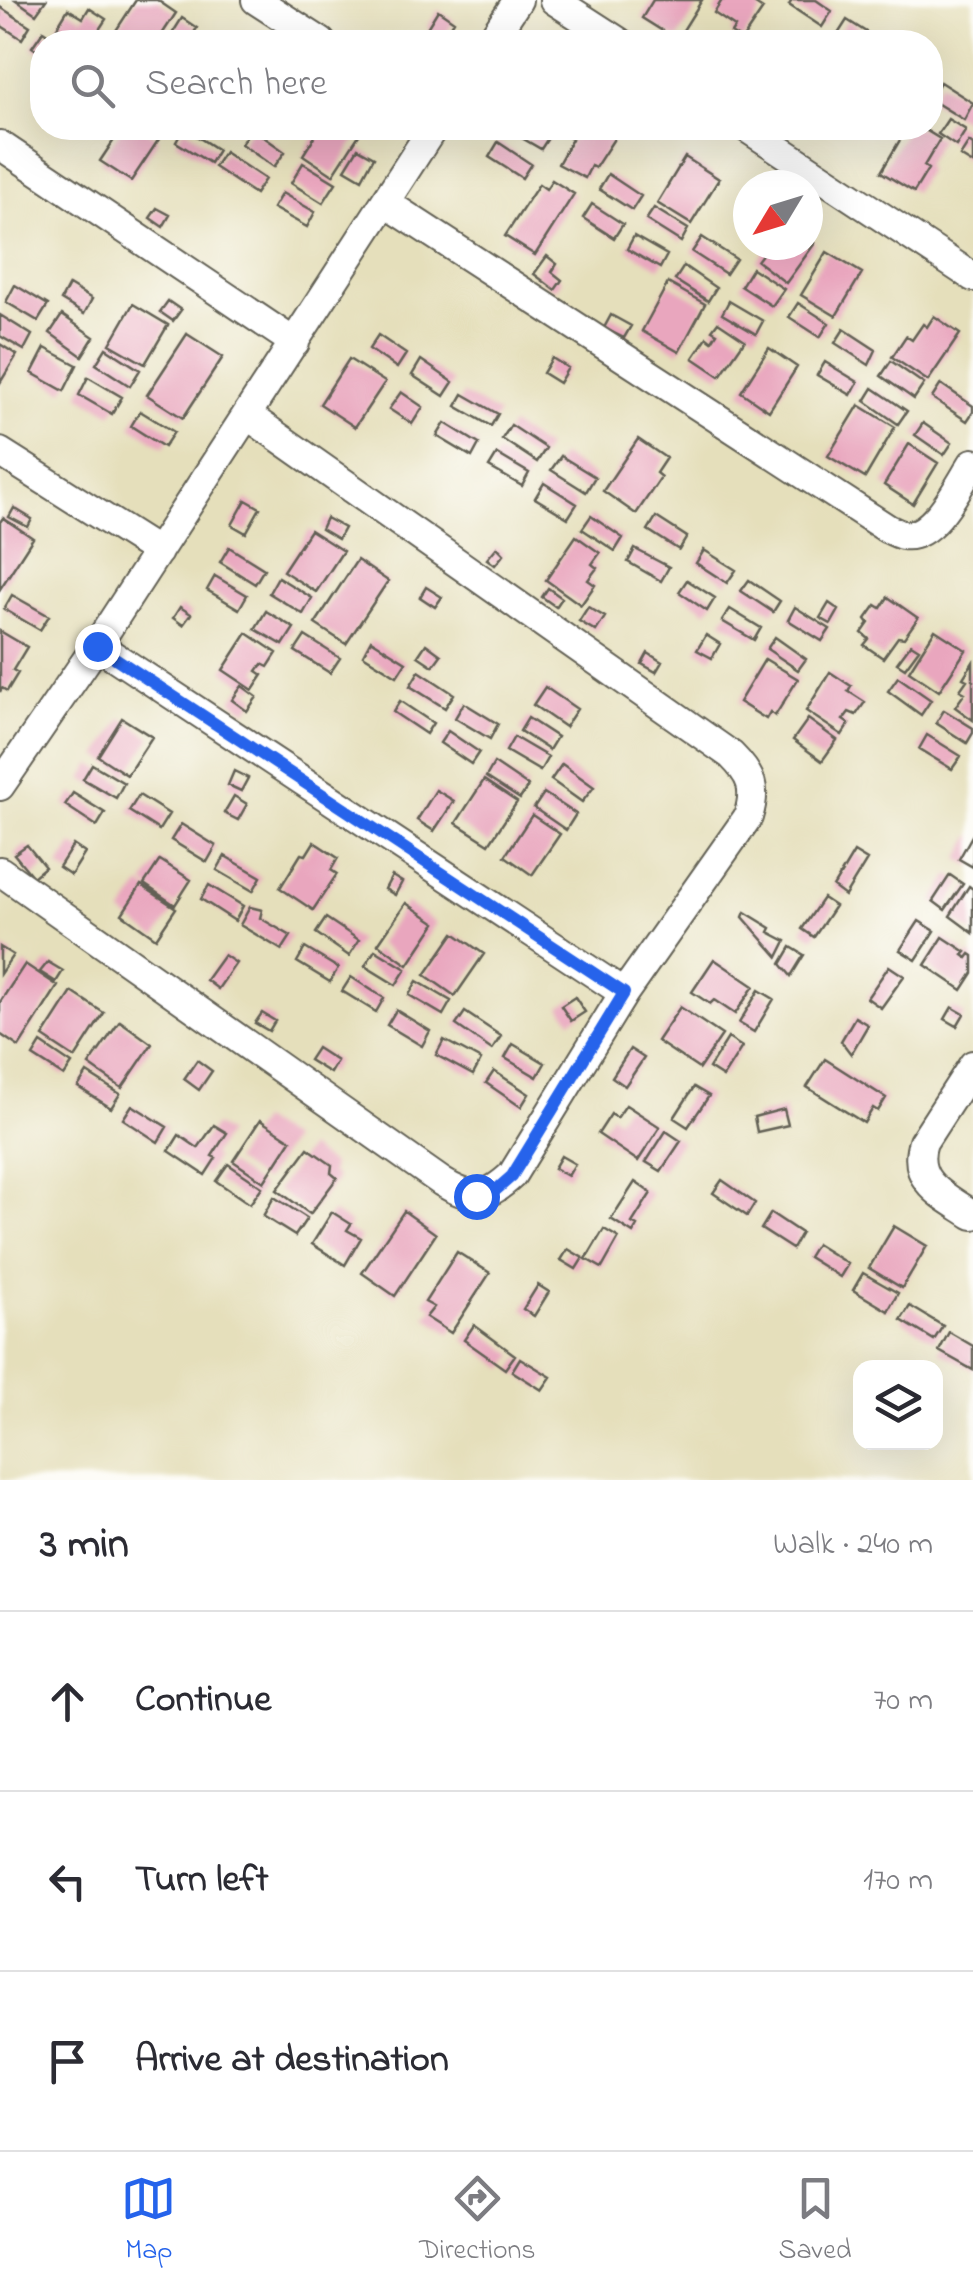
<!DOCTYPE html>
<meta charset="utf-8">
<style>
body{margin:0;font-family:"Indie Flower",sans-serif;background:#f2f2f3;color:#2b2b33}
.controls{position:absolute;right:30px;bottom:30px;display:grid;overflow:hidden;border-radius:20px;box-shadow:0 10px 40px #0002}
.controls button{width:90px;height:90px;display:grid;place-items:center;padding:0;border:0;border-bottom:2px solid #e1e1e2;background:#fff;color:#2b2b33;font:50px sans-serif}
.compass{position:absolute;left:733px;top:170px;width:90px;height:90px;border-radius:50%;background:#fff;box-shadow:0 10px 40px #0002;rotate:232deg}
.stop{position:absolute;width:30px;height:30px;margin:-22px;border:8px solid #2563eb;border-radius:50%;background:#fff}
.stop.end{background:#2563eb;border-color:#fff;box-shadow:0 2px 10px #0008}
.list{margin:0;padding:0;list-style:none}
h2{display:flex;justify-content:space-between;align-items:center;height:130px;margin:0;padding:0 40px;font-size:42px}
h2 small{font-size:32px;font-weight:400;color:#7c7c81}
.list li{display:grid;grid-template-columns:65px 1fr auto;gap:30px;align-items:center;box-sizing:border-box;height:180px;padding:0 40px;border-top:2px solid #e1e1e2}
.list b{display:block;font-size:38px;white-space:nowrap}
.list em{font-size:32px;font-style:normal;color:#7c7c81}
.icon{flex:none;width:55px;height:55px;fill:none;stroke:currentColor;stroke-width:2;stroke-linecap:round;stroke-linejoin:round}
.map{position:relative;flex:none;width:973px;height:1480px;overflow:hidden}
.search{position:absolute;background:#fff;box-shadow:0 10px 40px #0002;left:30px;right:30px;top:30px;height:110px;display:flex;align-items:center;gap:25px;box-sizing:border-box;padding:0 35px;border-radius:40px;color:#7c7c81;font-size:38px}
.sheet{height:670px;background:#fff}
nav{display:flex;justify-content:space-around;align-items:center;box-sizing:border-box;height:140px;border-top:2px solid #e1e1e2;background:#fff;font-size:28px;color:#7c7c81}
nav a{display:grid;justify-items:center;gap:5px}
nav .on{color:#2563eb}
.map>svg:first-child{display:block}
</style>
<div class="map">
<svg width="973" height="1480" viewBox="0 0 973 1480">
<rect width="100%" height="100%" fill="#fdfcf7"/>
<filter id="ink" filterUnits="userSpaceOnUse"><feTurbulence type="fractalNoise" baseFrequency=".01" numOctaves="2"/><feDisplacementMap in="SourceGraphic" scale="20" xChannelSelector="R" yChannelSelector="G"/><feConvolveMatrix kernelMatrix="1 2 1 2 8 2 1 2 1" color-interpolation-filters="sRGB"/></filter>
<filter id="wash" filterUnits="userSpaceOnUse"><feTurbulence type="fractalNoise" baseFrequency=".0048" numOctaves="4" result="noise"/><feDisplacementMap in="SourceGraphic" scale="40" xChannelSelector="R" yChannelSelector="G"/><feGaussianBlur stdDeviation="2.25" result="paint"/><feColorMatrix in="noise" values="0 0 0 0 0 0 0 0 0 0 0 0 0 0 0 0 0 1.4 0 .05"/><feComposite in="paint" operator="in"/></filter>
<g filter="url(#wash)">
<rect width="100%" height="100%" fill="#e5dfbb"/>
<g id="blocks">
<path fill="#e9a6be" d="M16 0H46L36 14Z
M136 0H157L176 13 157 42H132L115 32Z
M653 0H702L677 40 642 18Z
M722 0H749L763 9 742 40 731 33 735 27 714 13Z
M792 0H816L832 11 822 27 789 5Z
M0 7 30 26 22 39 0 25Z
M89 8 106 19 91 42H83L57 27 68 9 83 18Z
M438 10 454 21 443 39 427 28Z
M182 18 197 28 188 42H167Z
M847 20 882 42H852L838 34Z
M43 31 59 42H42V54L32 47Z
M940 82 973 103 964 120 930 99Z
M948 119 966 130 956 146 938 134Z
M122 128H143L159 139 131 181 100 161Z
M184 128 218 150 210 163 176 142Z
M251 128 285 152 274 167 241 144Z
M320 128H347L359 135 333 175 303 155Z
M510 128H536L550 135 541 149 508 130Z
M575 128H621L595 168 591 166 585 178 558 164 572 139 570 138Z
M907 128H922L940 139 924 166 928 169 914 192 881 172Z
M498 142 531 164 522 178 489 157Z
M969 142 973 145V164L960 156Z
M358 148 374 157 362 179 345 169Z
M224 152 265 179 255 194 214 167Z
M685 157 719 179 691 224 657 203Z
M303 163 336 183 323 203 291 183Z
M608 174 641 196 632 210 599 189Z
M552 180 574 194 535 255 505 236 539 184 546 189Z
M282 193 315 212 307 227 273 208Z
M592 204 623 224 614 238 583 218Z
M157 208 170 215 163 227 150 218Z
M654 208 688 229 681 242 646 220Z
M634 236 667 255 660 268 627 249Z
M702 237 736 259 726 274 692 252Z
M808 238 815 243 786 283 757 261 769 245H808Z
M827 252 862 273 836 316 801 295Z
M547 256 557 264 552 272 562 280 555 290 534 274Z
M684 266 716 288 708 301 675 280Z
M752 268 784 289 772 306 741 286Z
M668 283 705 304 679 352 642 331Z
M15 285 48 305 38 321 6 302Z
M69 285 92 299 84 314 61 300Z
M168 301 181 310 173 321 160 312Z
M729 301 763 321 756 334 722 314Z
M798 303 829 323 820 337 789 317Z
M133 304 168 325 145 364 110 344Z
M0 315 32 335 24 350 0 336Z
M62 315 94 337 82 356 50 333Z
M611 315 631 326 624 338 604 328Z
M934 316 960 334 928 381 892 357 906 336 912 340 923 324 927 327Z
M718 322 745 340 720 376 693 358 707 337 712 341 717 333 712 330Z
M844 329 876 350 869 365 835 343Z
M187 334 223 357 183 418 147 395Z
M378 335 406 354 397 368 369 349Z
M0 344 17 355 0 383Z
M45 348 77 365 64 391 32 373Z
M106 348 140 370 130 386 96 364Z
M769 348 797 367 769 411 741 392Z
M552 358 568 368 559 383 543 373Z
M349 359 385 382 355 427 320 404Z
M421 360 453 382 444 396 412 375Z
M891 361 924 384 914 399 881 376Z
M825 362 858 382 851 395 817 375Z
M88 377 122 397 112 414 79 395Z
M941 384 973 406V412L967 421 932 398Z
M873 388 907 411 898 424 865 401Z
M401 392 423 407 412 424 389 409Z
M463 394 498 414 491 426 456 406Z
M859 405 895 427 865 478 828 456Z
M140 411 174 432 164 447 131 426Z
M445 423 479 444 472 457 437 436Z
M923 423 952 443 944 455 915 435Z
M511 425 546 448 537 462 502 439Z
M638 439 666 458 656 473 661 477 636 514 603 491Z
M909 444 938 463 913 504 884 485Z
M497 454 529 473 522 486 489 467Z
M561 456 595 477 586 492 551 470Z
M544 483 577 504 568 518 535 498Z
M246 500 260 508 246 533 232 525Z
M14 508 32 519 28 527 9 517Z
M591 516 623 538 615 551 582 529Z
M656 517 687 537 679 550 648 530Z
M3 518 33 538 0 589V522Z
M326 518 344 528 338 539 321 529Z
M310 530 343 551 316 592 283 571Z
M576 536 600 553 592 564 597 568 588 580 595 585 581 605 546 580Z
M229 547 264 569 255 584 220 562Z
M497 547 504 554 495 565 487 559Z
M635 549 669 567 661 581 628 562Z
M704 550 736 570 727 583 696 563Z
M357 560 388 581 346 644 315 624Z
M215 576 247 595 239 609 207 590Z
M278 577 312 598 303 614 269 593Z
M687 580 715 598 707 611 679 592Z
M749 580 780 601 773 612 741 591Z
M426 587 442 597 435 607 420 597Z
M548 588 562 598 556 607 542 597Z
M12 595 49 616 40 630 4 609Z
M888 597 918 618 904 638 898 637 883 658 864 645 869 639 862 633 869 623 866 619 876 605 881 608Z
M829 603 839 610 831 624 820 618Z
M180 607 191 614 183 625 173 618Z
M588 607 605 617 596 631 579 621Z
M795 607 830 629 822 641 788 620Z
M730 609 761 628 754 640 722 621Z
M266 611 294 628 283 645 255 629Z
M935 630 966 650 939 691 909 671Z
M0 631 27 647 13 670 18 673 7 691 2 688 0 692Z
M247 633 277 653 268 667 262 664 257 671 263 675 253 690 223 670Z
M706 635 720 644 712 658 697 650Z
M305 636 340 658 330 673 295 651Z
M775 637 806 659 798 670 767 649Z
M371 640 406 662 397 676 363 655Z
M426 644 441 655 433 666 418 656Z
M911 644 919 649 905 668 897 663Z
M648 653 662 662 656 672 642 664Z
M765 659 798 679 775 716 770 712 766 719 739 702Z
M973 662V720L955 707 965 693 960 690 967 680 963 678Z
M419 671 454 694 445 708 410 686Z
M830 672 851 686 848 691 865 702 856 715 849 712 843 720 849 724 842 735 806 711Z
M898 677 931 700 921 715 888 691Z
M242 686 257 697 247 711 232 700Z
M545 687 577 709 565 727 533 705Z
M400 701 433 723 426 734 393 712Z
M464 703 498 724 490 739 455 718Z
M944 710 973 728V733L967 743 936 723Z
M122 718 152 737 127 775 98 756Z
M528 718 557 737 549 750 520 731Z
M808 719 837 740 822 761 793 740Z
M448 731 479 752 471 764 440 743Z
M927 735 961 756 952 769 919 749Z
M514 737 548 757 540 771 506 751Z
M494 763 528 786 520 799 486 777Z
M92 764 124 783 116 798 83 779Z
M562 764 594 787 582 802 551 780Z
M234 771 248 778 241 791 228 785Z
M484 780 517 802 489 844 456 823Z
M436 790 454 801 434 831 417 820Z
M73 793 105 813 97 826 65 805Z
M544 793 576 814 566 830 534 808Z
M139 795 169 814 159 830 129 811Z
M234 796 247 804 238 820 224 813Z
M532 815 560 834 532 875 505 856Z
M181 824 216 846 207 862 171 840Z
M973 834V867L959 859Z
M314 842 338 858 331 870 337 874 313 910 280 888 301 854 306 855Z
M27 845 45 867 33 877 14 854Z
M73 845 85 853 71 875 59 867Z
M854 852 867 860 845 896 833 887Z
M225 856 261 877 253 891 217 870Z
M160 860 191 880 175 905 144 884Z
M950 875 963 884 945 910 933 901Z
M392 876 402 882 395 895 385 889Z
M141 885 176 908 156 938 122 914Z
M209 885 243 906 235 921 201 899Z
M969 886 973 889V933L950 916Z
M823 898 835 906 814 937 802 929Z
M406 903 436 923 408 965 378 944Z
M250 907 262 910 260 918 291 936 282 950 240 925Z
M745 912 771 928 769 932 786 941 778 957 743 917Z
M326 918 359 940 349 956 316 933Z
M919 921 935 931 916 960 900 950Z
M454 933 484 954 455 996 425 975Z
M943 937 966 952 963 955 967 958 970 954 973 956V973L962 990 925 965Z
M0 947 13 955 0 974Z
M791 947 804 955 791 976 781 964Z
M305 948 338 968 330 982 297 962Z
M375 950 406 969 396 985 365 966Z
M224 955 236 963 218 989 206 980Z
M714 959 754 986 735 1014 714 1000 710 1004 692 992Z
M48 962 63 971 56 982 40 972Z
M25 964 58 986 19 1047 0 1034V1002Z
M889 966 904 976 881 1008 867 998Z
M351 977 384 998 376 1012 342 991Z
M417 981 451 1001 443 1015 409 995Z
M759 990 774 999 754 1032 739 1023Z
M72 992 104 1013 75 1058 43 1037Z
M575 997 585 1012 571 1021 561 1006Z
M680 1007 722 1035 699 1069 657 1041Z
M952 1007 964 1014 957 1026 945 1019Z
M396 1010 430 1031 422 1046 387 1025Z
M465 1012 501 1036 492 1050 456 1025Z
M262 1013 275 1021 269 1031 255 1023Z
M855 1017 868 1025 851 1054 841 1041Z
M120 1021 152 1044 122 1088 89 1065Z
M728 1038 742 1047 723 1077 709 1068Z
M444 1040 481 1060 473 1075 436 1055Z
M41 1043 72 1064 64 1076 33 1056Z
M513 1044 545 1063 537 1077 505 1058Z
M317 1048 337 1061 330 1073 309 1060Z
M630 1049 644 1058 625 1086 612 1077Z
M825 1059 886 1098 878 1111 873 1108 864 1123 807 1087Z
M197 1060 212 1071 199 1090 184 1079Z
M494 1071 529 1094 521 1107 486 1083Z
M87 1073 120 1094 111 1108 78 1087Z
M694 1087 709 1096 688 1127 674 1118Z
M132 1105 167 1127 158 1142 123 1119Z
M626 1105 660 1127 638 1161 598 1134 611 1114 617 1118Z
M784 1109 788 1125 757 1132 754 1117Z
M260 1120 291 1140 264 1182 233 1161Z
M214 1125 227 1133 212 1156 216 1158 205 1175 169 1151 179 1135 198 1148Z
M666 1131 681 1141 661 1171 646 1162Z
M308 1148 332 1165 331 1173 337 1178 310 1214 277 1190Z
M561 1156 575 1164 568 1176 554 1168Z
M228 1164 262 1187 250 1204 216 1181Z
M722 1180 755 1203 747 1216 713 1193Z
M635 1182 651 1193 632 1223 637 1226 633 1233 611 1219Z
M274 1197 307 1218 295 1236 263 1216Z
M404 1211 436 1234 395 1296 362 1273Z
M332 1212 351 1224 347 1230 361 1238 345 1265 312 1244Z
M771 1213 801 1233 792 1249 761 1229Z
M894 1226 927 1246 902 1288 869 1268Z
M604 1229 619 1238 602 1268 586 1259Z
M816 1244 848 1264 840 1277 808 1257Z
M568 1249 583 1258 576 1269 561 1260Z
M457 1252 490 1273 451 1333 426 1317 434 1307 425 1302Z
M863 1273 898 1293 888 1311 853 1290Z
M538 1285 549 1292 534 1316 523 1309Z
M910 1306 943 1326 934 1340 901 1320Z
M474 1325 515 1355 505 1369 464 1340Z
M949 1332 973 1346V1370L939 1351Z
M520 1358 551 1377 542 1390 512 1371Z"/>
</g>
</g>
<g filter="url(#ink)">
<use href="#blocks" fill-opacity="0" stroke="#626054" stroke-width="2.5"/>
<g fill="none" stroke-linecap="round" stroke-linejoin="round">
<defs>
<path id="minor" d="M256 0 321 42
M554 0 619 42
M490 42 518 0
M747 128 973 277
M0 145 295 343
M386 203 888 529C893 531 898 534 903 535 933 540 959 485 973 463
M0 452 158 552
M97 645 624 993
M0 786 97 645 433 128
M0 871 442 1182C472 1201 486 1199 512 1175L624 993 748 817C757 788 752 776 731 755L247 415
M973 1065 923 1142C910 1182 945 1196 973 1215"/>
</defs>
<use href="#minor" stroke="#626054" stroke-width="32"/>
<use href="#minor" stroke="#fff" stroke-width="28"/>
</g>
</g>
<g fill="none" stroke-linecap="round" stroke-linejoin="round" filter="url(#ink)">
<path stroke="#2563eb" stroke-width="12" d="M97 646 624 993 512 1176 496 1190 476 1196"/>
</g>
</svg>
<div class="controls">
<button><svg class="icon" aria-label="layers" viewBox="0 0 24 24"><path d="M12 4l9 5-9 5-9-5zM3 14l9 5 9-5"/></svg></button>
</div>
<svg class="compass" viewBox="-18 -18 36 36"><path d="M0-13l5 13h-10z" fill="#e53935"/><path d="M0 13l5-13h-10z" fill="#7c7c81"/></svg>
<div class="stop" style="left:476px;top:1196px"></div>
<div class="stop end" style="left:97px;top:646px"></div>
<div class="search"><svg class="icon" aria-label="search" viewBox="0 0 24 24"><circle cx="10" cy="10" r="6"/><path d="M15 15l6 6"/></svg>Search here</div>
</div>
<section class="sheet">
<h2>3 min<small>Walk · 240 m</small></h2>
<ul class="list">
<li><svg class="icon" aria-label="ahead" viewBox="0 0 24 24"><path d="M12 20V5M6 11l6-6 6 6"/></svg><div><b>Continue</b></div><em>70 m</em></li>
<li><svg class="icon" aria-label="left" viewBox="0 0 24 24"><path d="M17 20v-9H6M10 6l-5 5 5 5"/></svg><div><b>Turn left</b></div><em>170 m</em></li>
<li><svg class="icon" aria-label="arrive" viewBox="0 0 24 24"><path d="M6 21V4h12l-3 4 3 4H6"/></svg><div><b>Arrive at destination</b></div></li>
</ul>
</section>
<nav>
<a class="on"><svg class="icon" aria-label="map" viewBox="0 0 24 24"><path d="M3 6l6-2 6 2 6-2v14l-6 2-6-2-6 2zM9 4v14M15 6v14"/></svg>Map</a>
<a><svg class="icon" aria-label="directions" viewBox="0 0 24 24"><path d="M12 3l9 9-9 9-9-9zM9 14v-3h6M13 9l2 2-2 2"/></svg>Directions</a>
<a><svg class="icon" aria-label="saved" viewBox="0 0 24 24"><path d="M7 4h10v16l-5-4-5 4z"/></svg>Saved</a>
</nav>
